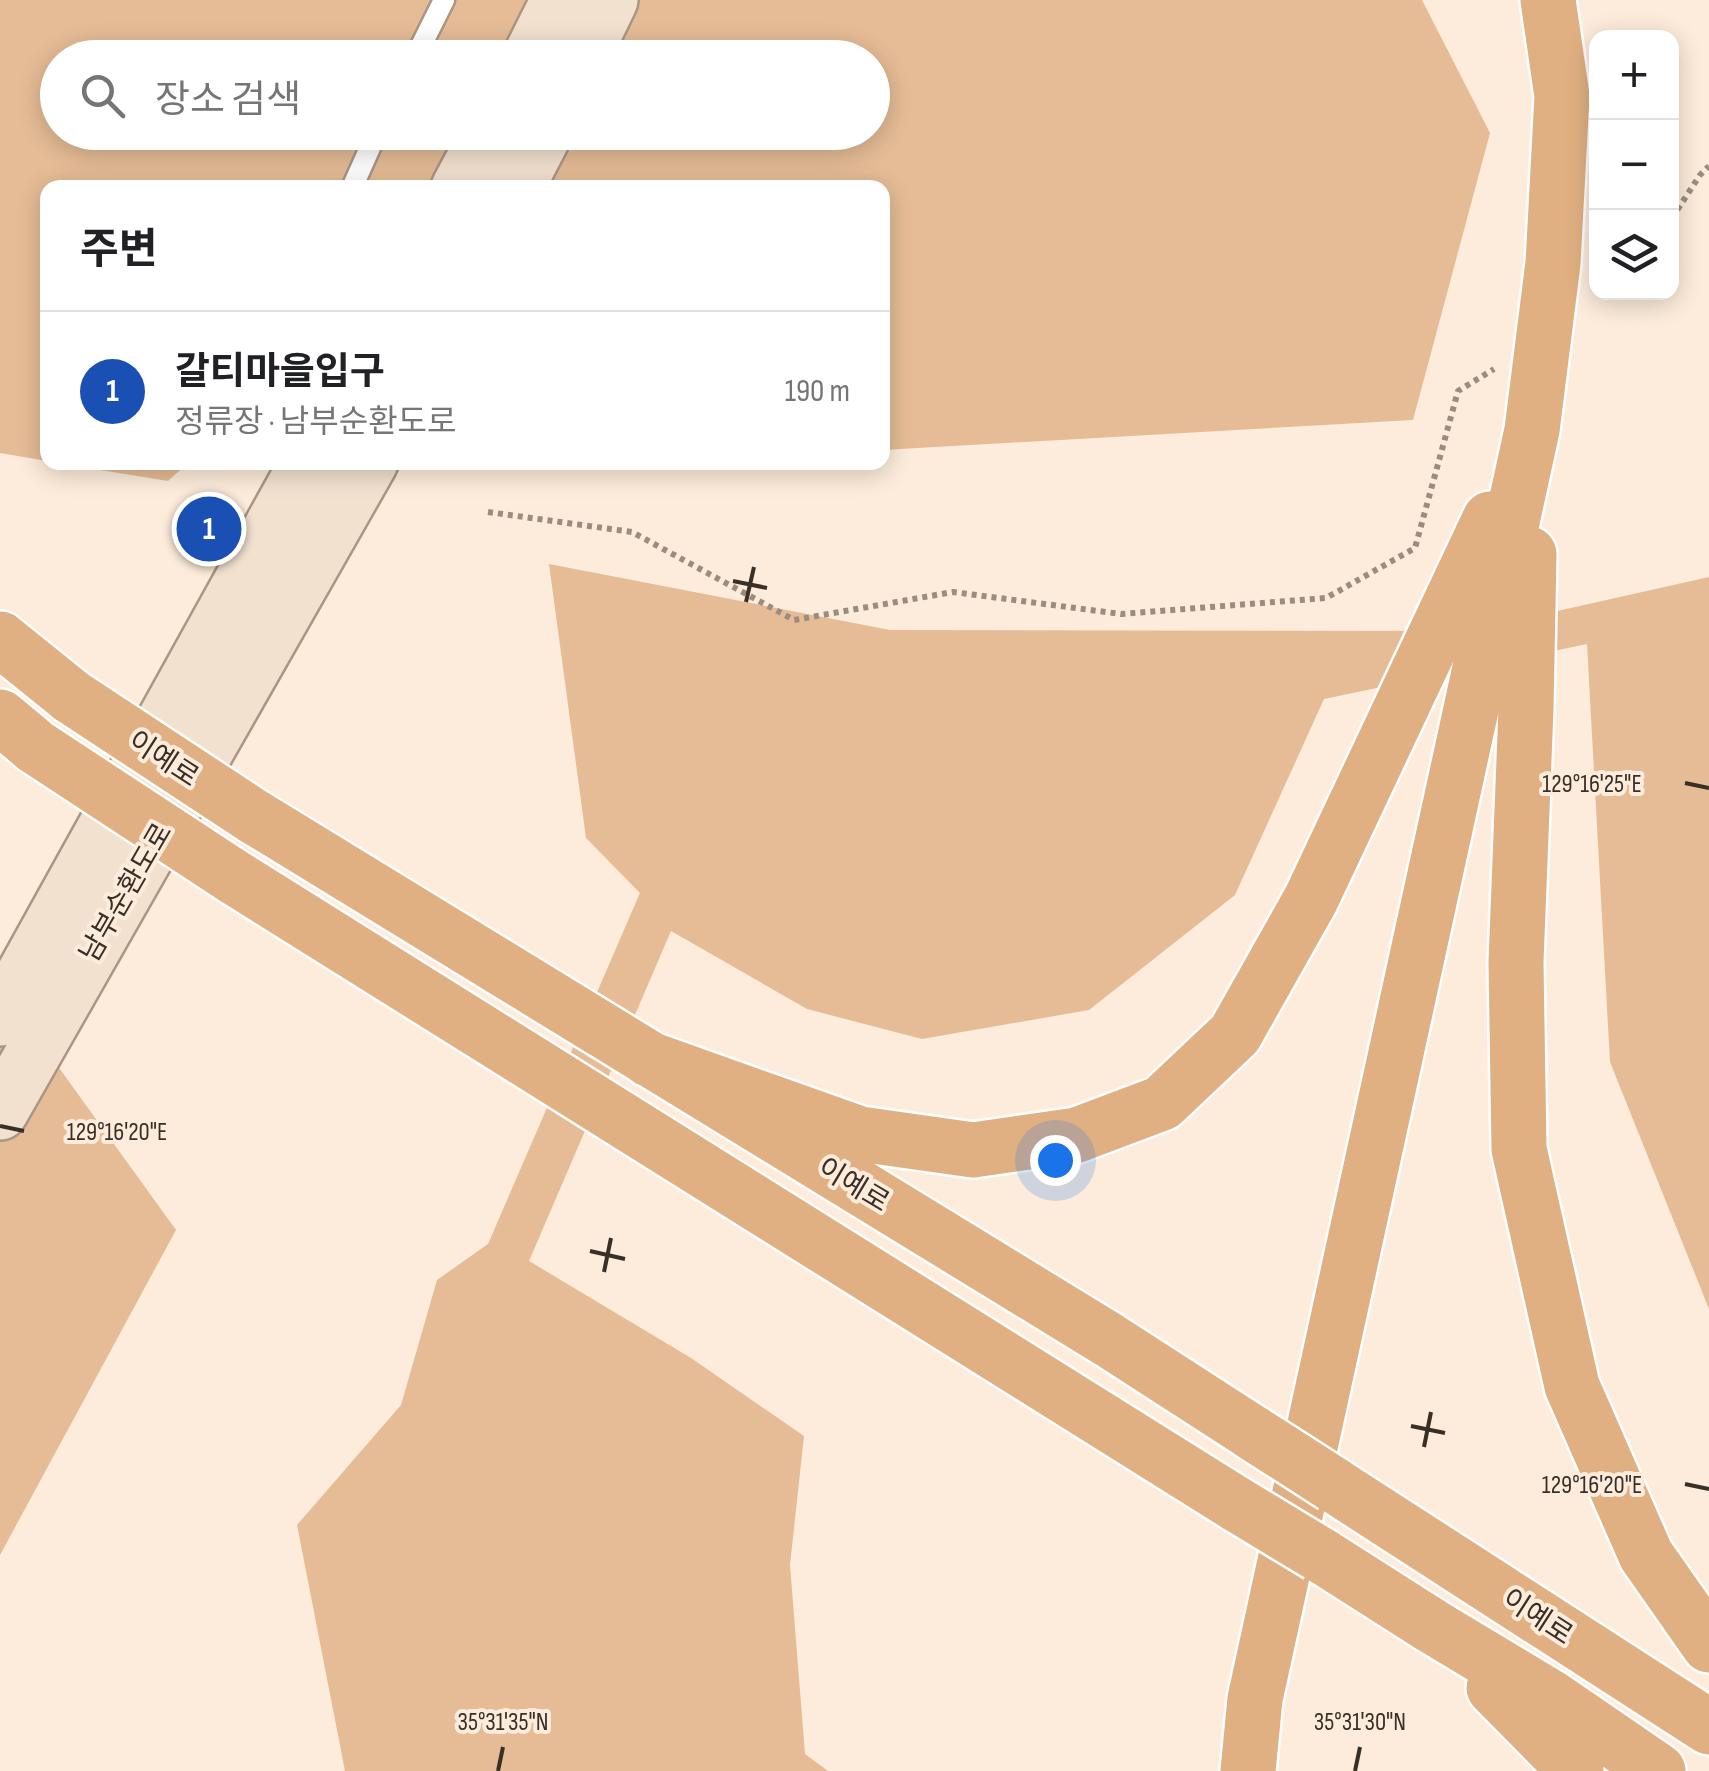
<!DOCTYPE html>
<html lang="ko">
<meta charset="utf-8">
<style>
body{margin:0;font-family:"Sofia Sans Condensed","Noto Sans KR",sans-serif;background:#f2f2f2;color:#202124}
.controls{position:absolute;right:30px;top:30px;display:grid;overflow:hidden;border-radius:20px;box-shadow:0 5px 25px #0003}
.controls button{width:90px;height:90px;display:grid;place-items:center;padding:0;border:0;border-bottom:2px solid #e0e0e0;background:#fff;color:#202124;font:50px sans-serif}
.you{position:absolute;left:1055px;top:1160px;width:35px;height:35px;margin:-25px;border:8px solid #fff;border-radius:50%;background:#1a73e8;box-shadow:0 0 0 15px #1a73e833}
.badge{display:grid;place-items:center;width:65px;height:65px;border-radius:50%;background:#1a73e8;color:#fff;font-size:32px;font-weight:700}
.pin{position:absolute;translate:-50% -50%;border:5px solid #fff;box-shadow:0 2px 10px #0006}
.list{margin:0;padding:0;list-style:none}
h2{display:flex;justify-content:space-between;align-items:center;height:130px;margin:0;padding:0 40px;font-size:42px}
h2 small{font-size:32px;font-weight:400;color:#757577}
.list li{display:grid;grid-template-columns:65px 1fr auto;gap:30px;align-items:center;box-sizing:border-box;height:160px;padding:0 40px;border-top:2px solid #e0e0e0}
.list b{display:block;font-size:38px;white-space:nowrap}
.list p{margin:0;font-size:32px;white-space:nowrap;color:#757577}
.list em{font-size:32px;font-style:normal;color:#757577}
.icon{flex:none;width:55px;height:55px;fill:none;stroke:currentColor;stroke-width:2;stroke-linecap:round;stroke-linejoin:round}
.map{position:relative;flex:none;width:1709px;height:1771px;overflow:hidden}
.search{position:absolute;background:#fff;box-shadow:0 5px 25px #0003;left:40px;top:40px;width:850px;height:110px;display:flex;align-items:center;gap:25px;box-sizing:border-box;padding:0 35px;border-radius:55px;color:#757577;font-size:38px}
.panel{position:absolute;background:#fff;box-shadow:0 5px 25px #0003;left:40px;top:180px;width:850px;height:290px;border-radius:20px}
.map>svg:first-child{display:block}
</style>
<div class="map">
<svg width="1709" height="1771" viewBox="0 0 1709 1771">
<rect width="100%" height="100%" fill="#fdecdb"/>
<path fill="#e5bc96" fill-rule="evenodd" d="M0 0H1422L1490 133 1413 420 883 450 882 188H48L47 461 0 453ZM58 58H872V132H58Z
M57 463 188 462V463L168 481Z
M549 564 890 630 1468 631 1709 577V1309L1610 1062 1587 644 1324 699 1235 895 1089 1010 922 1039 807 1009 671 931 529 1261 691 1358 804 1436 790 1565 805 1754 828 1771H345L297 1525 401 1405 437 1280 488 1244 640 893 586 838Z
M0 986 176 1230 0 1555Z"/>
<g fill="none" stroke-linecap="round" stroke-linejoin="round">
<defs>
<path id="service" d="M415 58 444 0
M352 188 377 132"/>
<path id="secondary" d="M530 58 559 0
M582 58 610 0
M459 188 489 132
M516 188 545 132
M0 1018 308 462
M0 1112 370 462"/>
<path id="trunk" d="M1529 554 1526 709 1516 962 1519 1149 1572 1386 1646 1555 1709 1645
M0 639 72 697
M0 717 36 747
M253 816 1109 1340 1253 1433
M234 877 1238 1505
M649 1059 860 1134 973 1150 1077 1135 1162 1103 1235 1034 1311 899 1490 519
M1334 1485 1709 1727
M1319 1554 1432 1626 1550 1697 1658 1771
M1494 1688 1576 1771
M1248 1771 1255 1699 1532 430 1553 263 1562 96 1548 0"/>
</defs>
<use href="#service" stroke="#ab9684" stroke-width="25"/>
<use href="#secondary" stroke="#ab9684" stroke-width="60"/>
<use href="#trunk" stroke="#fff" stroke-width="60"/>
<path stroke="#9a8d80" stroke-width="6" stroke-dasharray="5 5" stroke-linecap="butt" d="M1672 218 1700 175 1709 166
M488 512 632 532 794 620 953 592 1121 614 1326 598 1415 548 1458 391 1494 369"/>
<use href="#service" stroke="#fff" stroke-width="20"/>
<use href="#secondary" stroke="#f3e1d0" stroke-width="55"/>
<use href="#trunk" stroke="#e0b082" stroke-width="55"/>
<defs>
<path id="trunk-bridge" d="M72 697 253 816
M36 747 234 877
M1253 1433 1334 1485
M1238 1505 1319 1554"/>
</defs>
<use href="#trunk-bridge" stroke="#fff" stroke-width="60" stroke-linecap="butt"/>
<use href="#trunk-bridge" stroke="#e0b082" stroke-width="55"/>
</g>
<path fill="none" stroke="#382f27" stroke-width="4" d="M733 581 767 588M746 602 754 567M1685 783 1709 788M0 1126 24 1131M590 1251 625 1259M604 1272 611 1238M1411 1426 1445 1433M1424 1447 1431 1412M1685 1484 1709 1489M498 1771 503 1747M1355 1771 1360 1747"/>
<g text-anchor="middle" stroke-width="8" stroke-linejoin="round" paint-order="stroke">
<g font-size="28" fill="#382f27" stroke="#fdecdb">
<text transform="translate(164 758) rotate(33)" y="10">이예로</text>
<text transform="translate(125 892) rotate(-60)" y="10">남부순환도로</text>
<text transform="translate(854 1184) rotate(31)" y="10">이예로</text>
<text transform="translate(1538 1616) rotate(33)" y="10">이예로</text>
</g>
</g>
<g font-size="25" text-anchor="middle" fill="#382f27" stroke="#fdecdb" stroke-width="8" stroke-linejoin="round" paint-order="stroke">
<text x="1592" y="792">129°16'25"E</text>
<text x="117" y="1140">129°16'20"E</text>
<text x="1592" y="1493">129°16'20"E</text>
<text x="503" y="1730">35°31'35"N</text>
<text x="1360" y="1730">35°31'30"N</text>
</g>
</svg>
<div class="controls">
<button>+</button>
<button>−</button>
<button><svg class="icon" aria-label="layers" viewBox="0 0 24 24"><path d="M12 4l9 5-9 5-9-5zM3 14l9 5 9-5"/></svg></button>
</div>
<div class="you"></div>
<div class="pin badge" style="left:209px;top:529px;background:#1a4fb4">1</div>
<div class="search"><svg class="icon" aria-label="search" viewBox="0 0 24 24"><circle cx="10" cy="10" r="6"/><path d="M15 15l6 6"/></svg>장소 검색</div>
<section class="panel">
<h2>주변<small></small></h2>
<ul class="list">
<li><span class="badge" style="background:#1a4fb4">1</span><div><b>갈티마을입구</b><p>정류장 · 남부순환도로</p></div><em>190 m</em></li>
</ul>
</section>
</div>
